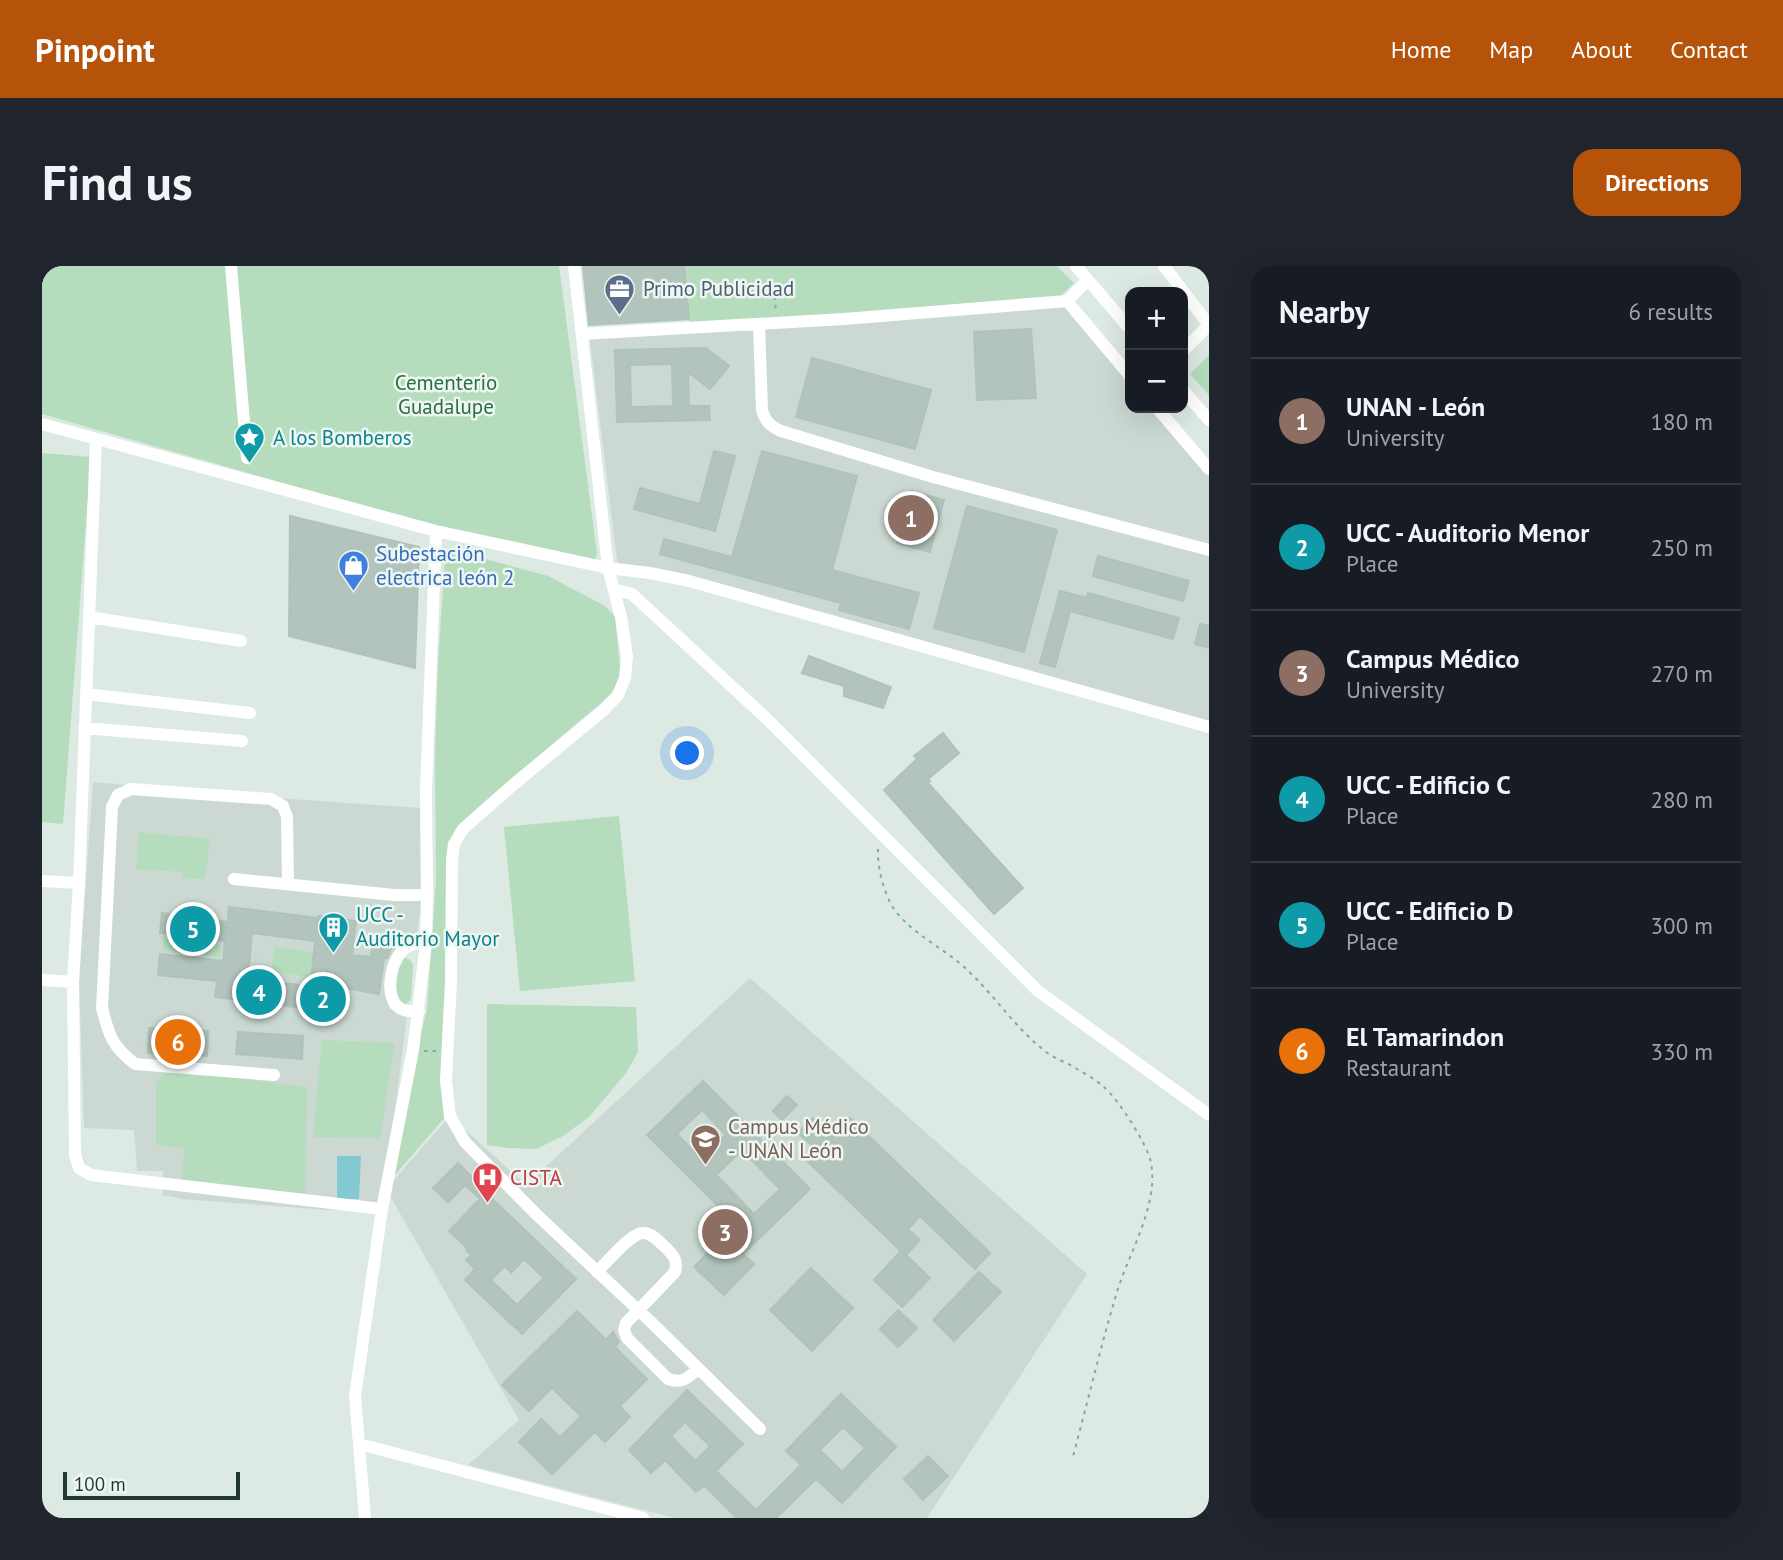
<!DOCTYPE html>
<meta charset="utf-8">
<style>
body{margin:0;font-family:"PT Sans",sans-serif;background:#20242c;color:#f1f3f6}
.controls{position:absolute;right:21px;top:21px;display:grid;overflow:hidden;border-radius:14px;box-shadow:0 7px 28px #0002}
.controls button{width:63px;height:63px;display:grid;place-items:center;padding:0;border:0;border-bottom:2px solid #363941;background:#171b24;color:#f1f3f6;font:35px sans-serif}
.scale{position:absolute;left:21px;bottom:18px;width:177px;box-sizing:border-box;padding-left:7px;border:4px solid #1f3930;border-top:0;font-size:19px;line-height:24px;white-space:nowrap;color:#1f3930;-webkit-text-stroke:5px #edf6f1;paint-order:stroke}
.you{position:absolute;left:646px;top:488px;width:24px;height:24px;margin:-18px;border:5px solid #fff;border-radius:50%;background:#1a73e8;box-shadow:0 0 0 10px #1a73e833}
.badge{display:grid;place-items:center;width:46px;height:46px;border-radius:50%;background:#b45309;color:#fff;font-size:23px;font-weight:700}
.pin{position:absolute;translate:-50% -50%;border:4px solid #fff;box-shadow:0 2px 7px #0006}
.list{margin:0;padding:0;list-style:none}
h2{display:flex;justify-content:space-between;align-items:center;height:91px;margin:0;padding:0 28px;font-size:30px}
h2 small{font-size:23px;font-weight:400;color:#9ea1a6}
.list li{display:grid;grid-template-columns:46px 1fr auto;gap:21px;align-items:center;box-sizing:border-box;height:126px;padding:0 28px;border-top:2px solid #363941}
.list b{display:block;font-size:26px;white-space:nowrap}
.list p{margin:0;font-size:23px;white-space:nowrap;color:#9ea1a6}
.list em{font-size:23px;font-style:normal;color:#9ea1a6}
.map{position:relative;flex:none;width:1167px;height:1252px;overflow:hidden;border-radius:21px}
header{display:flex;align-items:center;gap:42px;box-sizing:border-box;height:98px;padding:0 35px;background:#b45309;color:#fff}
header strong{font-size:33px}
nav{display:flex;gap:38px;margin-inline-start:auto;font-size:24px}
.intro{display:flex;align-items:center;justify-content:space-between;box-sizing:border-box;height:168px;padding:0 42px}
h1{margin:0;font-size:49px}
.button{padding:18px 32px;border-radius:21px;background:#b45309;color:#fff;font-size:24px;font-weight:700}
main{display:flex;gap:42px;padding:0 42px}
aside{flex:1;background:#171b24;border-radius:21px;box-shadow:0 7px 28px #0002}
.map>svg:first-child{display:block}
</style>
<header>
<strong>Pinpoint</strong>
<nav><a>Home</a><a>Map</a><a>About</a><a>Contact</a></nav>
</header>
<div class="intro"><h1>Find us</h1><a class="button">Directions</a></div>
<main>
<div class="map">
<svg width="1167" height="1252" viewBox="0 0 1167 1252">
<rect width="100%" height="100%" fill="#dde9e3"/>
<path fill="#cbd9d2" d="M1025 35 1088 110V142H1115L1167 203V461L576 302 547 67Z
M51 516 203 530 378 542 379 638 375 668 355 680 346 705 344 725 347 742 365 752 340 943 286 944 140 933 121 929V905H95L92 864 42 862 37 715Z
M708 712 1045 1008 885 1252H633L426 1199 477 1154 344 923 408 850 484 919Z"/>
<path fill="#b5dcbd" d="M0 0H517L555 287 552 300 419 268 0 148Z
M642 0H1015L1032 17 1012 36 648 58Z
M1167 89V129L1148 108Z
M0 187 49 191 21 558 0 556Z
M414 285 506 310 563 340 573 351 579 412 568 429 447 532 414 562 404 591 405 686 403 851 353 909 371 798 385 744 394 613 393 491 396 396 403 294 407 287Z
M577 550 593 715 478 725 462 561Z
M97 566 168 573 163 613 141 612V606L94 603Z
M121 671 179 678 178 691 120 684Z
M232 681 270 686 267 711 230 706Z
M364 692 369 695 371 699 369 733 364 738 358 737 353 732 355 698 359 693Z
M445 738 594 741 596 786 584 807 547 851 521 870 494 883 467 882 445 879Z
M280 774 353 777 338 872 271 871Z
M127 802 265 821 263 932 139 924 142 883 114 878V818Z"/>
<path fill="#83c9d1" d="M295 890H319L317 933H295Z"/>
<path fill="#b2c4bc" stroke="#b0c3ba" stroke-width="2" fill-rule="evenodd" d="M541 0H642L647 53 547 59Z
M989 63 994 132 935 134 932 66Z
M664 82 687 100 668 123 646 106 647 140H667L668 154 575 156 573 84ZM630 98 631 140 589 141 588 99Z
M770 92 889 124 873 183 754 151Z
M672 185 693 190 673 265 592 243 598 222 658 238Z
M720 185 815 210 790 304 877 327 867 363 797 344 799 337 618 288 622 273 690 291Z
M869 225 902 234 888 286 855 277Z
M925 240 1015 264 982 386 892 362Z
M248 250 377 281 373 402 247 370Z
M1056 290 1147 315 1141 335 1051 310Z
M1018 325 1045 332 1046 327 1137 352 1131 373 1028 345 1013 401 998 397Z
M1158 358 1167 360V382L1153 378Z
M767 390 849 421 841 442 802 430V420L760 407Z
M901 467 917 487 886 513 888 515 886 517 981 622 952 648 842 524 875 493 872 490Z
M187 641 276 652V650L314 655 310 689 329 691 331 679 350 681 345 692H342L337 728 303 722 300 747 173 731 175 715 116 709 118 688 181 695 183 675 118 667 120 647 186 656ZM210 667 273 675 268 720 206 713Z
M107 762 166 765 165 790 106 787Z
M196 766 261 770 260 793 194 788Z
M661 815 768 923 701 988 712 998 682 1029 652 1001 694 958 605 869ZM660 844 684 869 659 893 635 868ZM700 884 738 923 712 948 674 909Z
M745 830 755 839 740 854 731 845Z
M771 852 790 870 808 852 948 987 933 1003 878 950 866 963 878 974 864 989 888 1012 860 1041 832 1014 859 985 766 896 776 885 756 867Z
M416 897 432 913 436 910 448 921 443 926 534 1013 480 1068 423 1014 433 1003 424 994 429 989 424 984 425 982 407 965 438 933 423 919 406 936 391 922ZM482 993 502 1012 475 1039 449 1014 463 1000 469 1007Z
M769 1002 811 1042 770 1085 728 1044Z
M937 1006 959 1026 912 1075 891 1054Z
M856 1044 875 1062 856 1081 838 1063Z
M535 1045 564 1074 571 1066 577 1076 573 1081 605 1113 578 1140 588 1151 563 1176 553 1166 510 1208 477 1176 499 1153 518 1171 539 1150 510 1122 487 1145 460 1119Z
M645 1124 701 1178 674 1205 714 1244 759 1199 744 1185 799 1128 854 1181 800 1237 774 1213 734 1252H695L662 1219 654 1226 623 1194 609 1207 587 1184ZM643 1156 668 1180 653 1195 629 1170ZM801 1161 823 1182 800 1206 778 1184Z
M886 1190 906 1210 881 1234 862 1213Z"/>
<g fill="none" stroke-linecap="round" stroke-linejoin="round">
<path stroke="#7dae9c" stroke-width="2" stroke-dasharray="3.5 5" stroke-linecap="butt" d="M732 22 734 46
M836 583C835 601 842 628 852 643 870 668 900 681 922 701 951 727 972 761 1003 785 1012 793 1025 796 1035 803 1044 808 1054 814 1062 821 1076 833 1106 879 1109 897 1117 940 1086 988 1074 1029 1058 1083 1045 1139 1030 1194
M382 785H394"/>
<path stroke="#fff" stroke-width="12" d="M189 0 205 192
M532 0 566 302 579 351 585 390 583 412 576 429 562 444 472 518 421 563 412 578 410 594 409 716 404 814 408 850 423 876 494 948 609 1056 718 1163
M1034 0 1088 63
M1122 0 1167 59
M1025 35 1088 110
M717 59 720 144C723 155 728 160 739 165L891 211 1167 284
M540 68 802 53 1025 35 1046 14
M1141 85 1167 59
M1141 124 1167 154
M1115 142 1167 203
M0 158 394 265 566 302 608 307 647 315 1167 461
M54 173 37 617 31 716 33 889 37 902 49 909 340 943
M572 323 590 328 725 453 996 725 1167 849
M47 351 199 375
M44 428 208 447
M42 462 200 475
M192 613 352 629H385
M0 615 37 617
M0 714 31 716
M377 745C369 745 361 746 355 740 342 727 349 688 367 680 371 677 379 677 384 677
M232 809 93 798C70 780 67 770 60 742L70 541 76 529 89 523 229 533 241 540 245 551 246 618
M555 1006C564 997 589 967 601 967 611 967 618 977 624 982 632 990 636 995 633 1006L584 1057 582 1064 585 1072 626 1113C640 1118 646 1112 656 1103
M317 1178 601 1252
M323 1252 313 1130 340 943 371 784 384 677 385 629 384 525 394 265"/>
</g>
<defs>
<symbol id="office-pin" viewBox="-11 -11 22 30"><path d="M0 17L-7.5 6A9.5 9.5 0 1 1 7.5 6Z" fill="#5c6f8a" stroke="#edf6f1"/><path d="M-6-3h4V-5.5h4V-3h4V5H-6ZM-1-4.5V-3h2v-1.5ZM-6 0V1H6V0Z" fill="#fff"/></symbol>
<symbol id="sight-pin" viewBox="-11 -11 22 30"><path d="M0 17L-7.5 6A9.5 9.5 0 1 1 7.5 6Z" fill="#0f9aa8" stroke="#edf6f1"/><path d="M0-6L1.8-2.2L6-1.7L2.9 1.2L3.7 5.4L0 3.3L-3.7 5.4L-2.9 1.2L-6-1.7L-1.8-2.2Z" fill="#fff"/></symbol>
<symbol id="shop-pin" viewBox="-11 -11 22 30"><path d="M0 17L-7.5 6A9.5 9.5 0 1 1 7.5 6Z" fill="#3f7fe0" stroke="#edf6f1"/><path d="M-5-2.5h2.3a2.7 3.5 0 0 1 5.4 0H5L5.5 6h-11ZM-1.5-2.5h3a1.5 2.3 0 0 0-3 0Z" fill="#fff"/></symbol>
<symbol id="building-pin" viewBox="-11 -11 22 30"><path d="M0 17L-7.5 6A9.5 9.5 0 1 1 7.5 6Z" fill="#0f9aa8" stroke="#edf6f1"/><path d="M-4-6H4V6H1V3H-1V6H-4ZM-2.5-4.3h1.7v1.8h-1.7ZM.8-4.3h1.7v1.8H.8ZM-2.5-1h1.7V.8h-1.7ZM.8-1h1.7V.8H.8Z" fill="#fff"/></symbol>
<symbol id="university-pin" viewBox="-11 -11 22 30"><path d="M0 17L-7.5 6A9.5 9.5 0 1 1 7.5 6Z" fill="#8d6e63" stroke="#edf6f1"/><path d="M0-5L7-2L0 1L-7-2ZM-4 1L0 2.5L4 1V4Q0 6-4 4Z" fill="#fff"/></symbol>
<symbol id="hospital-pin" viewBox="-11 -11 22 30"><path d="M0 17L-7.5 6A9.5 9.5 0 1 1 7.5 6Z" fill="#e0444e" stroke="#edf6f1"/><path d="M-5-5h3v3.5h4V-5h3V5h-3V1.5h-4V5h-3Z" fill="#fff"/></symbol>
</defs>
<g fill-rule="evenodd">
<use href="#office-pin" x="560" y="6" width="35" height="47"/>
<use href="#sight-pin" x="190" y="154" width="35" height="47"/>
<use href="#shop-pin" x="294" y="282" width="35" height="47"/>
<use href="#building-pin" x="274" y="644" width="35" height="47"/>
<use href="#university-pin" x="646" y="856" width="35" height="47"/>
<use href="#hospital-pin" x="428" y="894" width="35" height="47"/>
</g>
<g text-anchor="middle" stroke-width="5" stroke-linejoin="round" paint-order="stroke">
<g font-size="21" fill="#4e5e75" stroke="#edf6f1" text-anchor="start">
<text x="601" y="30">Primo Publicidad</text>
</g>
<g font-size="21" fill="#297041" stroke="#edf6f1">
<text x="404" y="124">Cementerio<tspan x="404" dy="24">Guadalupe</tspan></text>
</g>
<g font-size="21" fill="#0d838f" stroke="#edf6f1" text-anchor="start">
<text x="231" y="179">A los Bomberos</text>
<text x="314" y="656">UCC -<tspan x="314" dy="24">Auditorio Mayor</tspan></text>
</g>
<g font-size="21" fill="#366cbe" stroke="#edf6f1" text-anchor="start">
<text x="334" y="295">Subestación<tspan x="334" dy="24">electrica león 2</tspan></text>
</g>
<g font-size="21" fill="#785e54" stroke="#edf6f1" text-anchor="start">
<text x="686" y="868">Campus Médico<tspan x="686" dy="24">- UNAN León</tspan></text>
</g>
<g font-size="21" fill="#be3a42" stroke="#edf6f1" text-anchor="start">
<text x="468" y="919">CISTA</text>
</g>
</g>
</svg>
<div class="controls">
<button>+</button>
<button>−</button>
</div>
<div class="scale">100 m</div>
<div class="you"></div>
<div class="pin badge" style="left:869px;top:252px;background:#8d6e63">1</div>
<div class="pin badge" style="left:281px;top:733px;background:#0f9aa8">2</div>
<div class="pin badge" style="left:683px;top:966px;background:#8d6e63">3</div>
<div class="pin badge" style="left:217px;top:726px;background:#0f9aa8">4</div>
<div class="pin badge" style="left:151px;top:663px;background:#0f9aa8">5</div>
<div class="pin badge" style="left:136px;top:776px;background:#e8710a">6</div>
</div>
<aside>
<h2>Nearby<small>6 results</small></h2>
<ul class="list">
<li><span class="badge" style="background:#8d6e63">1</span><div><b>UNAN - León</b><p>University</p></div><em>180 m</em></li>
<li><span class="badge" style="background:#0f9aa8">2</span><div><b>UCC - Auditorio Menor</b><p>Place</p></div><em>250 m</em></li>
<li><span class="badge" style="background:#8d6e63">3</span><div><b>Campus Médico</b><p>University</p></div><em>270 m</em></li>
<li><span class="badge" style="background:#0f9aa8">4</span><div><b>UCC - Edificio C</b><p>Place</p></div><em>280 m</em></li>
<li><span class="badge" style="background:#0f9aa8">5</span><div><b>UCC - Edificio D</b><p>Place</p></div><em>300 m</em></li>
<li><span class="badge" style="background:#e8710a">6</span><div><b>El Tamarindon</b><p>Restaurant</p></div><em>330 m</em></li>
</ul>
</aside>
</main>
